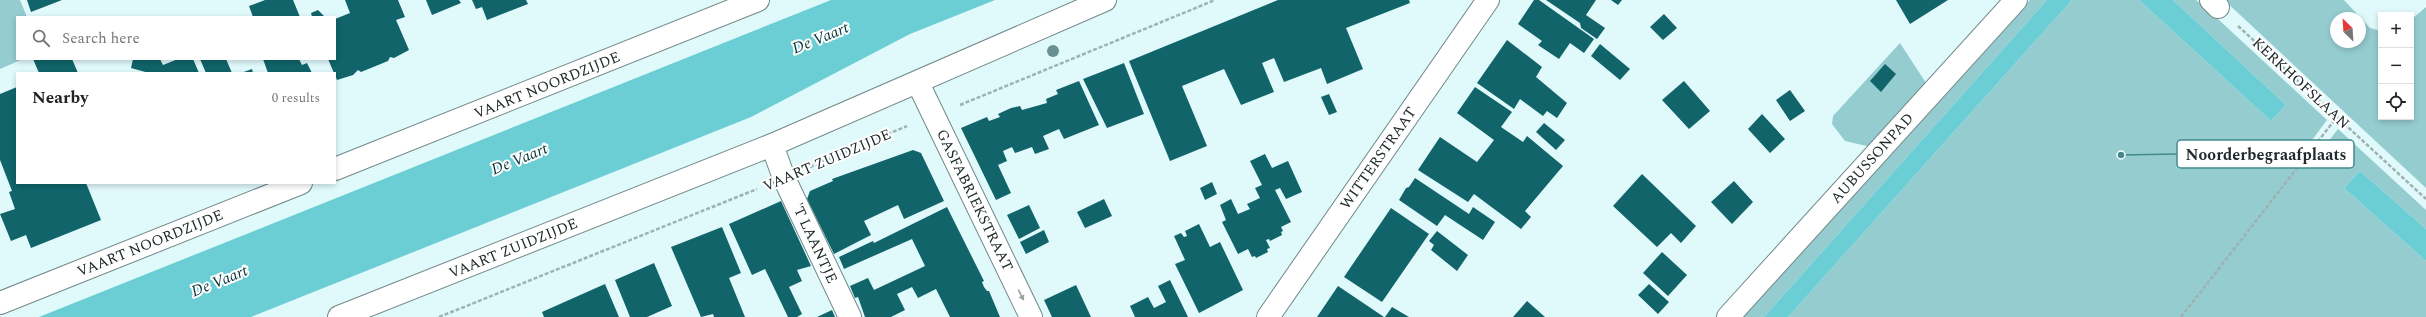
<!DOCTYPE html>
<meta charset="utf-8">
<style>
body{margin:0;font-family:Spectral,serif;background:#f2f2f2;color:#222}
.controls{position:absolute;right:12px;top:12px;display:grid;overflow:hidden;border-radius:0px;box-shadow:0 2px 6px #0003}
.controls button{width:36px;height:36px;display:grid;place-items:center;padding:0;border:0;border-bottom:1px solid #e0e0e0;background:#fff;color:#222;font:20px sans-serif}
.compass{position:absolute;left:2330px;top:12px;width:36px;height:36px;border-radius:50%;background:#fff;box-shadow:0 2px 6px #0003;rotate:335deg}
.list{margin:0;padding:0;list-style:none}
h2{display:flex;justify-content:space-between;align-items:center;height:52px;margin:0;padding:0 16px;font-size:17px}
h2 small{font-size:13px;font-weight:400;color:#767676}
.icon{flex:none;width:22px;height:22px;fill:none;stroke:currentColor;stroke-width:2;stroke-linecap:round;stroke-linejoin:round}
.map{position:relative;flex:none;width:2426px;height:317px;overflow:hidden}
.search{position:absolute;background:#fff;box-shadow:0 2px 6px #0003;left:16px;top:16px;width:320px;height:44px;display:flex;align-items:center;gap:10px;box-sizing:border-box;padding:0 14px;border-radius:0px;color:#767676;font-size:15px}
.panel{position:absolute;background:#fff;box-shadow:0 2px 6px #0003;left:16px;top:72px;width:320px;height:112px;border-radius:0px}
.map>svg:first-child{display:block}
</style>
<div class="map">
<svg width="2426" height="317" viewBox="0 0 2426 317">
<rect width="100%" height="100%" fill="#e0f9fb"/>
<path fill="#95ccd0" fill-rule="evenodd" d="M0 0H20L27 17H17V59H23L0 69Z
M2030 0H2047L1764 317H1742Z
M2072 0H2139L2271 121 2286 105 2173 0H2196L2205 7 2327 120 2304 151 2314 160 2338 129 2426 210V229L2360 171 2344 188 2426 261V317H1788Z
M2224 0H2344L2370 28 2381 31V117H2411V20L2426 7V188ZM2336 18H2360V42H2336Z
M1900 43 1928 86 1871 147 1845 141 1832 124 1833 116Z"/>
<path fill="#6cced5" d="M831 0H995L910 34 751 117 251 317H39Z
M2047 0H2072L1788 317H1764Z
M2139 0H2173L2286 105 2271 121Z
M2360 171 2426 229V261L2344 188Z"/>
<path fill="#10646a" d="M27 0H62L31 12Z
M265 0H293L300 17H253L249 6Z
M345 0H398L405 17 396 20 409 50 394 58 390 57 388 61 361 72 358 70 353 75 337 80 328 59H335V19L350 13Z
M426 0H459L461 3 432 15Z
M472 0H526L528 4 487 20 482 7 476 9Z
M1278 0H1409L1410 3 1346 28 1363 69 1327 84 1321 68 1284 82 1274 58 1262 63 1274 92 1241 105 1224 69 1182 86 1207 146 1170 161 1129 61Z
M1534 0H1539L1594 39 1584 53 1570 43 1559 59 1538 45 1542 41 1518 24Z
M1546 0H1596L1586 15 1605 28 1597 39 1581 28 1580 23Z
M1611 0H1622L1618 5Z
M1896 0H1948L1910 24Z
M318 10 325 17H312L311 13Z
M1664 14 1677 28 1663 40 1650 27Z
M1507 40 1542 67 1536 77 1567 103 1557 118 1547 111 1543 116 1520 99 1514 109 1477 83Z
M1600 44 1630 69 1620 80 1591 56Z
M33 59H72L78 73H39Z
M133 59H160L163 65 178 59H193L199 73H149L131 68Z
M200 59H226L232 73H206Z
M263 59H299L302 65 307 63 312 73H268Z
M1124 63 1144 114 1107 128 1083 79Z
M1885 64 1896 74 1881 92 1870 81Z
M252 69 253 73H241Z
M1079 81 1099 125 1064 139 1059 129 1043 136 1049 149 1035 154 1032 147 1015 153 1012 147 1003 151 1007 161 998 165 1011 193 996 200 961 128 987 117 989 121 1000 117 998 114 1011 108 1020 106 1022 110 1047 103 1046 99 1058 94 1056 90Z
M1684 81 1710 111 1689 129 1662 100Z
M17 87V183H86L101 220 31 248 26 235 11 241 0 214 15 209 9 192 12 191 0 160V94Z
M1475 87 1512 112 1501 127 1523 142 1527 136 1563 166 1525 211 1531 217 1521 229 1474 194 1468 202 1418 170 1440 137 1477 162 1494 140 1457 113Z
M1790 90 1805 111 1790 121 1776 100Z
M1329 94 1337 112 1329 115 1321 97Z
M1762 114 1785 139 1770 153 1748 129Z
M1544 123 1565 140 1556 150 1536 132Z
M913 150 921 153 944 201 904 219 898 205 864 221 871 235 834 254 807 199 810 191 833 181 832 179Z
M1265 154 1272 168 1288 161 1302 192 1286 199 1280 188 1275 190 1291 222 1281 227 1283 231 1281 232 1282 235 1270 241 1269 239 1266 240 1270 248 1267 249 1268 252 1256 258 1255 256 1252 257 1248 249 1238 254 1222 222 1226 220 1220 205 1231 199 1238 214 1250 209 1247 204 1260 198 1255 188 1262 185 1250 161Z
M1642 174 1696 226 1681 243 1671 233 1657 247 1613 206Z
M1415 178 1469 214 1473 207 1495 222 1483 240 1445 215 1437 226 1399 200 1406 188 1409 187Z
M1734 181 1753 202 1732 224 1711 202Z
M1212 182 1217 194 1205 200 1200 188Z
M1104 199 1112 216 1085 228 1077 212Z
M781 201 811 266 797 270 802 281 789 287 802 314 797 317H788L765 269 752 275 729 224Z
M1029 205 1040 228 1019 239 1007 215Z
M947 207 984 281 982 282 984 287 987 291H989L1000 317H950L936 289 918 298 912 287 897 294 905 310 891 317H865L858 297 855 298 850 286 868 278 874 290 925 266 912 239 844 269 839 257 873 241 874 243Z
M1391 208 1429 234 1382 302 1344 277Z
M1199 224 1210 247 1220 242 1243 290 1199 313 1175 264 1185 260 1174 236 1181 233 1184 237 1187 236 1185 231Z
M722 227 741 273 729 278 745 317H714L713 314 701 317 671 247Z
M1044 230 1049 242 1026 254 1020 242Z
M1437 231 1468 255 1457 271 1431 250 1434 245 1429 241Z
M1662 252 1687 275 1668 296 1643 273Z
M654 263 672 306 647 317H630L615 280Z
M1170 280 1188 317H1135L1130 306 1148 297 1154 308 1166 302 1158 286Z
M605 284 619 317H544L542 312Z
M1649 284 1669 302 1658 314 1638 295Z
M1076 285 1091 317H1052L1044 300Z
M1338 286 1384 317H1317Z
M1527 301 1545 317H1513Z
M1392 307 1409 317H1385Z
M832 310 835 317H817Z"/>
<g fill="none" stroke-linecap="round" stroke-linejoin="round">
<defs>
<path id="minor" d="M2211 0 2218 7
M918 83 1031 317
M772 145 784 178 850 317
M335 169 758 0
M0 303 301 183
M1268 317 1488 0
M1728 317 2016 0"/>
<path id="major" d="M339 317 772 145 1105 0"/>
</defs>
<use href="#minor" stroke="#718889" stroke-width="24"/>
<use href="#major" stroke="#718889" stroke-width="24"/>
<path stroke="#9eb1b3" stroke-width="2.5" stroke-dasharray="4 2" stroke-linecap="butt" d="M2238 26 2426 199
M960 105 1215 0
M810 167 907 126
M439 317 757 189
M2181 317 2337 117"/>
<use href="#minor" stroke="#fff" stroke-width="22"/>
<use href="#major" stroke="#fff" stroke-width="22"/>
</g>
<circle fill="#698f92" cx="1053" cy="51" r="6"/>
<defs><path id="oneway-solid" d="M-6-.8H1V-3.2L6.5 0L1 3.2V.8H-6Z"/></defs>
<use fill="#9ca0a0" href="#oneway-solid" transform="translate(1021 295) rotate(64)"/>
<g text-anchor="middle" stroke-width="4" stroke-linejoin="round" paint-order="stroke">
<g font-size="15" fill="#222b2c" stroke="#fff">
<text transform="translate(2301 83) rotate(43)" y="5">KERKHOFSLAAN</text>
<text transform="translate(547 85) rotate(-22)" y="5">VAART NOORDZIJDE</text>
<text transform="translate(1378 158) rotate(-55)" y="5">WITTERSTRAAT</text>
<text transform="translate(1872 158) rotate(-48)" y="5">AUBUSSONPAD</text>
<text transform="translate(827 160) rotate(-23)" y="5">VAART ZUIDZIJDE</text>
<text transform="translate(975 200) rotate(64)" y="5">GASFABRIEKSTRAAT</text>
<text transform="translate(150 243) rotate(-22)" y="5">VAART NOORDZIJDE</text>
<text transform="translate(815 243) rotate(65)" y="5">'T LAANTJE</text>
<text transform="translate(513 248) rotate(-22)" y="5">VAART ZUIDZIJDE</text>
</g>
<g font-size="16" font-style="italic" fill="#003235" stroke="#fff">
<text transform="translate(820 37) rotate(-22)" y="6">De Vaart</text>
<text transform="translate(519 158) rotate(-22)" y="6">De Vaart</text>
<text transform="translate(219 280) rotate(-22)" y="6">De Vaart</text>
</g>
</g>
<path fill="none" stroke="#428a8f" stroke-width="1.5" d="M2121 155L2177 154"/>
<circle fill="#428a8f" stroke="#fff" stroke-width="1.5" cx="2121" cy="155" r="4"/>
<rect fill="#fff" stroke="#428a8f" stroke-width="1.5" x="2177" y="140" width="177" height="28" rx="4"/>
<g font-size="16" text-anchor="middle" font-weight="bold" fill="#222b2c">
<text x="2266" y="160">Noorderbegraafplaats</text>
</g>
</svg>
<div class="controls">
<button>+</button>
<button>−</button>
<button><svg class="icon" aria-label="locate" viewBox="0 0 24 24"><circle cx="12" cy="12" r="6"/><path d="M12 2v4M12 18v4M2 12h4M18 12h4"/></svg></button>
</div>
<svg class="compass" viewBox="-18 -18 36 36"><path d="M0-13l5 13h-10z" fill="#e53935"/><path d="M0 13l5-13h-10z" fill="#767676"/></svg>
<div class="search"><svg class="icon" aria-label="search" viewBox="0 0 24 24"><circle cx="10" cy="10" r="6"/><path d="M15 15l6 6"/></svg>Search here</div>
<section class="panel">
<h2>Nearby<small>0 results</small></h2>
<ul class="list">
</ul>
</section>
</div>
